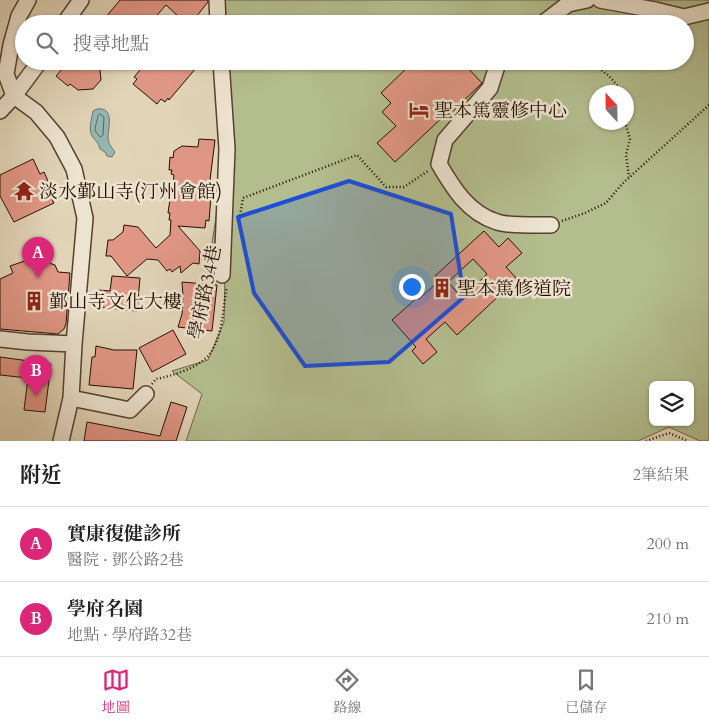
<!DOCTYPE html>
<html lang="zh-TW">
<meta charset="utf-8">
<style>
body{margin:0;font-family:Cardo,"Noto Serif TC",serif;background:#f2f2f2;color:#222}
.controls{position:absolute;right:15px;bottom:15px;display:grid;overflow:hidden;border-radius:8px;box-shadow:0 1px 4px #0004}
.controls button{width:45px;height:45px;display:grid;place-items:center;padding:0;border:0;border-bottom:1px solid #e0e0e0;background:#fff;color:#222;font:25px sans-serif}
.compass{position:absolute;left:589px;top:85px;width:45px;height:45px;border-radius:50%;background:#fff;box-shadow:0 1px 4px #0004;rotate:338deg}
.you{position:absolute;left:411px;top:286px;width:18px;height:18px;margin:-12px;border:4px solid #fff;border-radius:50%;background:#1a73e8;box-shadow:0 0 0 8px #1a73e833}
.badge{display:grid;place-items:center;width:32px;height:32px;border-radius:50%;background:#db2777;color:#fff;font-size:16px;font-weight:700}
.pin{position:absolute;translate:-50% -41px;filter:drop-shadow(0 1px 2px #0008)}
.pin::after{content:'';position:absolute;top:26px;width:18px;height:15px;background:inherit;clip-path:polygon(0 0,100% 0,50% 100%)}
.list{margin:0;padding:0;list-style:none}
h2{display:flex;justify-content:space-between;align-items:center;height:65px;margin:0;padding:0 20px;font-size:21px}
h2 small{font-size:16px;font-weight:400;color:#767676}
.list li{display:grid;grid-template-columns:32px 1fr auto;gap:15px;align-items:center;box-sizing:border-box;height:75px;padding:0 20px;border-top:1px solid #e0e0e0}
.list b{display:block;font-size:19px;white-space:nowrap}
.list p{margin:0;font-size:16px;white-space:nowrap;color:#767676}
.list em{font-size:16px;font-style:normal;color:#767676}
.icon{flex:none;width:28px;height:28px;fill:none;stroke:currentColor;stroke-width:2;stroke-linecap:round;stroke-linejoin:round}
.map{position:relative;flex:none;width:709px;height:441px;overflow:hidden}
.search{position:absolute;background:#fff;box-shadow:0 1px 4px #0004;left:15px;right:15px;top:15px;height:55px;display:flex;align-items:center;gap:12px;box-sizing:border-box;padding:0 18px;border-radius:28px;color:#767676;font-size:19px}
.sheet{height:215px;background:#fff}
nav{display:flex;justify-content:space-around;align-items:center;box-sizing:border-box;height:70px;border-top:1px solid #e0e0e0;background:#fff;font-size:14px;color:#767676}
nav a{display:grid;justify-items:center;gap:2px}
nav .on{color:#db2777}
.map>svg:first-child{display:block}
</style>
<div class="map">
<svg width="709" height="441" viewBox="0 0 709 441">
<rect width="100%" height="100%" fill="#e1d4b7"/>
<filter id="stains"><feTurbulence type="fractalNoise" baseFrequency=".004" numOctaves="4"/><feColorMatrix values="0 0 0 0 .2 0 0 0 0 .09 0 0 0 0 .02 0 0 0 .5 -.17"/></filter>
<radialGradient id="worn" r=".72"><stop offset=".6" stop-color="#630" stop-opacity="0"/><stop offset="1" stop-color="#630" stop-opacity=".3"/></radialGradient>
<path fill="#b3bd8e" stroke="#6d6647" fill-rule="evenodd" d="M224 0H709V441H700L669 427 638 441H186L202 394 172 371 208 360 224 322 225 271 209 263 229 132 224 61H685V24H223ZM596 92H626V122H596ZM653 385H690V422H653Z"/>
<path fill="#95b7b3" stroke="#69746b" d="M97 109C115 107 108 127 108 138 108 143 112 148 115 152L112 157 107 156 105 152 100 149C98 141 96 142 92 136 88 129 92 118 93 111Z"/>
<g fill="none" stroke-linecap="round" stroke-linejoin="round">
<path stroke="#5e635a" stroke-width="1" d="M100 114 104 117 103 135 101 137C91 131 97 124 98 116Z"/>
</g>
<path fill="#e09685" stroke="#270f00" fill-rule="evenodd" d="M120 0H208V2L196 17V24H180V18L166 5 152 21 137 22 128 15 121 24H100Z
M69 61H99L101 80 93 89 78 90 70 84 68 86 56 76Z
M178 61H202L169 100 168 98 165 102 161 99 157 104 133 84 137 79 134 77 147 62 150 65 166 63 172 69Z
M414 61H461L482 83 448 116 446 114 395 162 377 143 396 126 382 112 391 103 381 93Z
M199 139 215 140 209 188V195L211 196 209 221 206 220 205 228 178 226 200 251 199 264 193 263 181 273 180 266 172 272 170 269 167 271 158 260 147 259 127 276 111 256H106L108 240H113L123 232 124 225 138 227 156 248 170 235 171 220H169L170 213H168L170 199H172L174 175 171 174 172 170H169L170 157 173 158 174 151 182 146 198 147Z
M33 159 40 174 44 172 51 188 47 190 54 203 14 222 0 196V175Z
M484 231 499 247 508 238 522 253 506 267 517 279 457 335 445 322 426 339 437 352 423 364 412 351 416 347 392 320 418 297 419 299 439 281 435 276ZM473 259 487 274 462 298 448 282Z
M45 254 49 263 55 265 58 272 70 273 66 324 64 329 58 334 0 329V279L13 273 10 266Z
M112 276 140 278 137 311 97 307 98 290 110 291Z
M182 282 217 285 212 331 178 327 182 314 183 296Z
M173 330 186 354 152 372 139 348Z
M96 346 114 350H137L133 389 89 385 92 357H95Z
M0 357 51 364 45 412 24 410 28 378 0 375Z
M171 402 187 407 176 441H84L87 422 160 436Z"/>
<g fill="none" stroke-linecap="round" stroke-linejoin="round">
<defs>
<path id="minor" d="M28 0 19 16 11 45 6 74 14 96 36 112 57 137 74 169 85 218 74 344
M217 0 218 24
M600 0 655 10 684 17 709 11
M64 24 81 0
M542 24 568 4 587 0
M221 61 227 149 222 275
M501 61 497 66 490 88 445 140 439 164C453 188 468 213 497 222 508 226 538 225 551 225
M0 111 14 96 40 61
M0 339 28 342 74 344 71 398 61 441
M71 398 130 410 146 394"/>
</defs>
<use href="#minor" stroke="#56402e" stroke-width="18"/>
<path stroke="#270f00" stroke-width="2.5" stroke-dasharray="1 2.5" stroke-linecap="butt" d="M513 65 564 63H592L609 76 623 92
M625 122 630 139 626 155 629 177
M562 221 585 213 606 203 622 184 709 105
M239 222 243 198 357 155 386 187H404L428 171
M152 384 156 379C172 376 202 367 211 352 223 334 223 307 227 287
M646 441 669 433 688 441"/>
<use href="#minor" stroke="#ece3d0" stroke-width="15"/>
</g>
<path fill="#1d4ed8" fill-opacity="0.2" stroke="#1d4ed8" stroke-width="4" stroke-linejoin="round" d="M349 181 451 214 464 297 389 362 305 366 254 293 238 217Z"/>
<defs>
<symbol id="hotel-bare" viewBox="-9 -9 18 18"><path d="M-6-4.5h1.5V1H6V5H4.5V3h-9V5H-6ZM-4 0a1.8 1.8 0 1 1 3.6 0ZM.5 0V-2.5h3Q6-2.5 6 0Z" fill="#8f2418" stroke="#ece3d0" stroke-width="2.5" paint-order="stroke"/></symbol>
<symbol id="temple-bare" viewBox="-9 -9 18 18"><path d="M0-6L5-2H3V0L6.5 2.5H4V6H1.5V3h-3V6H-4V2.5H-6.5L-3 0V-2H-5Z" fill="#8f2418" stroke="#ece3d0" stroke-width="2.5" paint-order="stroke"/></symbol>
<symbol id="building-bare" viewBox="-9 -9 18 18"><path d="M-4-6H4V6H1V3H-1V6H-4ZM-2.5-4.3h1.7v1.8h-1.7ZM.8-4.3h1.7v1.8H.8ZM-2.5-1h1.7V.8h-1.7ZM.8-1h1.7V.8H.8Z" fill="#8f2418" stroke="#ece3d0" stroke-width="2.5" paint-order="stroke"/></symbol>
</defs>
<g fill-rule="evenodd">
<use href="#hotel-bare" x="405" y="96" width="28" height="28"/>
<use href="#temple-bare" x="10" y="177" width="28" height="28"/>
<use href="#building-bare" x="428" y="274" width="28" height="28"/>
<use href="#building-bare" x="20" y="287" width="28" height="28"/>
</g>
<g text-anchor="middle" stroke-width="5" stroke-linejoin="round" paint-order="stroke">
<g font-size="19" fill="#270f00" stroke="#ece3d0" text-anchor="start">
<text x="434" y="117">聖本篤靈修中心</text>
<text x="39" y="198">淡水鄞山寺(汀州會館)</text>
<text x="457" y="295">聖本篤修道院</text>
<text x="49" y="308">鄞山寺文化大樓</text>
</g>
<g font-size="19" fill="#270f00" stroke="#ece3d0">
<text transform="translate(204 292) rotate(-78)" y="7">學府路34巷</text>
</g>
</g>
<rect width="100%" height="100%" filter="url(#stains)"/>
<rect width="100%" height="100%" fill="url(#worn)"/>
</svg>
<div class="controls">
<button><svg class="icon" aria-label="layers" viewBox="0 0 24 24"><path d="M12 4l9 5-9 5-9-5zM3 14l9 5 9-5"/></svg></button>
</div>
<svg class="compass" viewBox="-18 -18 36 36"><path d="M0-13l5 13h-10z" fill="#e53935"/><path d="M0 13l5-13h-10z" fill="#767676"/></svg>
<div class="you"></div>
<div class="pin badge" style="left:38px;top:278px">A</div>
<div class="pin badge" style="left:36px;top:396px">B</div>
<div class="search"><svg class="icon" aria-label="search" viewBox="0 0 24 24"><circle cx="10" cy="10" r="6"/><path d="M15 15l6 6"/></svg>搜尋地點</div>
</div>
<section class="sheet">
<h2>附近<small>2筆結果</small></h2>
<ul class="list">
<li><span class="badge">A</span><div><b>實康復健診所</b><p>醫院 · 鄧公路2巷</p></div><em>200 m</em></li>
<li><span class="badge">B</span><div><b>學府名園</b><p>地點 · 學府路32巷</p></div><em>210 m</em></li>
</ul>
</section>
<nav>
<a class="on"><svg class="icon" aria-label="map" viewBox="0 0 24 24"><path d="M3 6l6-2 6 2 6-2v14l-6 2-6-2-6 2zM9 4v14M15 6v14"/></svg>地圖</a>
<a><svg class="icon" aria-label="directions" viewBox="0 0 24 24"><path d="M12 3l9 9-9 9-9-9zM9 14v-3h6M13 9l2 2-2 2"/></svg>路線</a>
<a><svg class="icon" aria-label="saved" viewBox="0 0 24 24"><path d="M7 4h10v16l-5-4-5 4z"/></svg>已儲存</a>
</nav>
